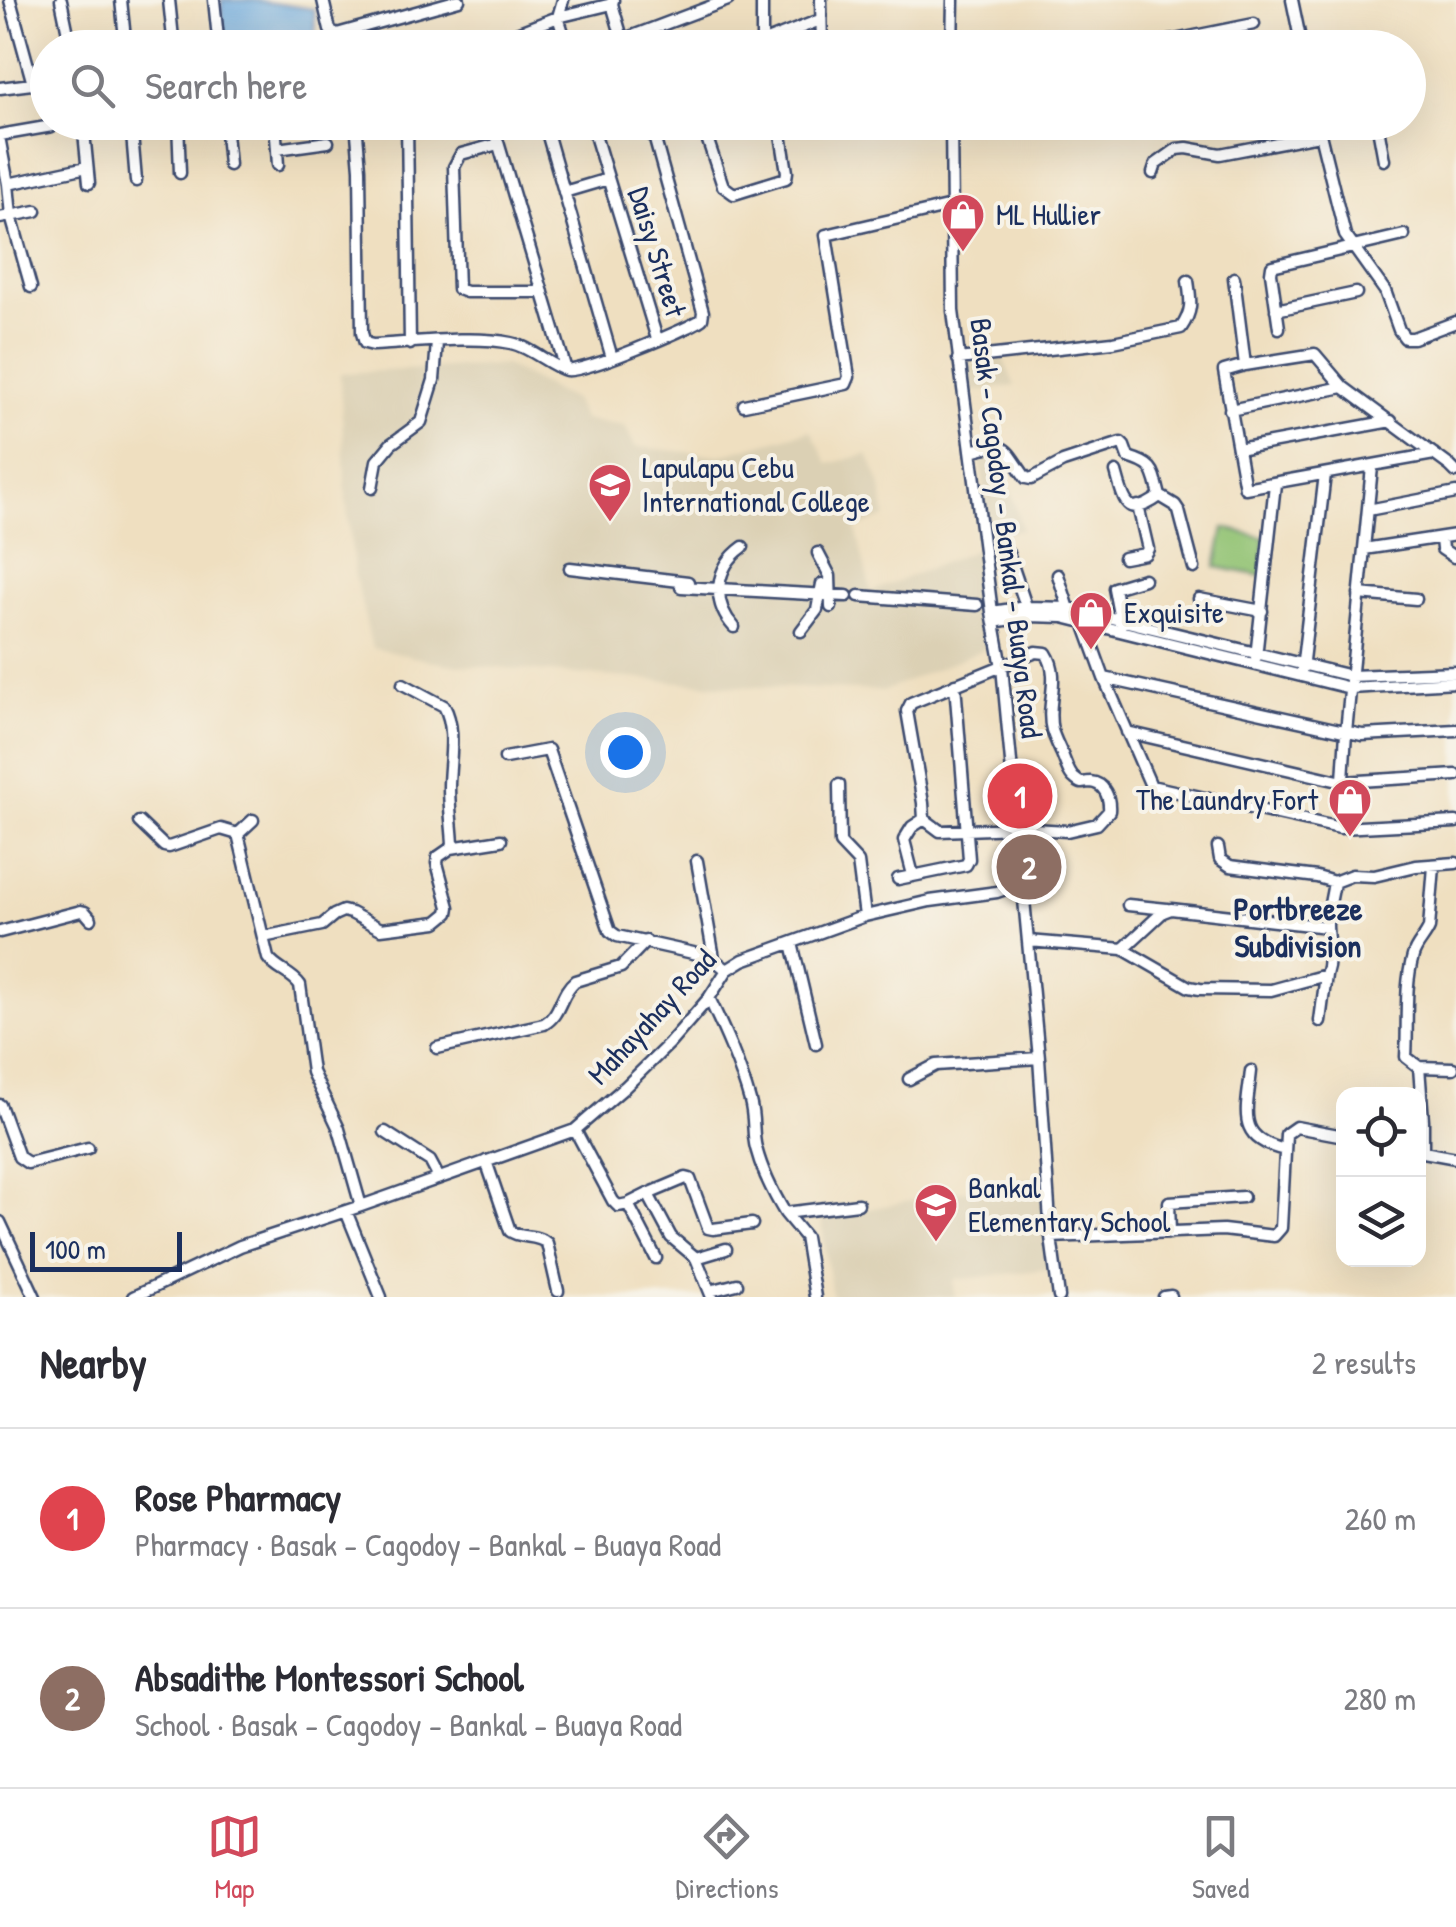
<!DOCTYPE html>
<meta charset="utf-8">
<style>
body{margin:0;font-family:"Patrick Hand",sans-serif;background:#f2f2f3;color:#2b2b33}
.controls{position:absolute;right:30px;bottom:30px;display:grid;overflow:hidden;border-radius:20px;box-shadow:0 10px 40px #0002}
.controls button{width:90px;height:90px;display:grid;place-items:center;padding:0;border:0;border-bottom:2px solid #e1e1e2;background:#fff;color:#2b2b33;font:50px sans-serif}
.scale{position:absolute;left:30px;bottom:25px;width:152px;box-sizing:border-box;padding-left:10px;border:5px solid #1b2f5e;border-top:0;font-size:28px;line-height:35px;white-space:nowrap;color:#1b2f5e;-webkit-text-stroke:8px #f7f3e8;paint-order:stroke}
.you{position:absolute;left:625px;top:752px;width:35px;height:35px;margin:-25px;border:8px solid #fff;border-radius:50%;background:#1a73e8;box-shadow:0 0 0 15px #1a73e833}
.badge{display:grid;place-items:center;width:65px;height:65px;border-radius:50%;background:#d1495b;color:#fff;font-size:32px;font-weight:700}
.pin{position:absolute;translate:-50% -50%;border:5px solid #fff;box-shadow:0 2px 10px #0006}
.list{margin:0;padding:0;list-style:none}
h2{display:flex;justify-content:space-between;align-items:center;height:130px;margin:0;padding:0 40px;font-size:42px}
h2 small{font-size:32px;font-weight:400;color:#7c7c81}
.list li{display:grid;grid-template-columns:65px 1fr auto;gap:30px;align-items:center;box-sizing:border-box;height:180px;padding:0 40px;border-top:2px solid #e1e1e2}
.list b{display:block;font-size:38px;white-space:nowrap}
.list p{margin:0;font-size:32px;white-space:nowrap;color:#7c7c81}
.list em{font-size:32px;font-style:normal;color:#7c7c81}
.icon{flex:none;width:55px;height:55px;fill:none;stroke:currentColor;stroke-width:2;stroke-linecap:round;stroke-linejoin:round}
.map{position:relative;flex:none;width:1456px;height:1297px;overflow:hidden}
.search{position:absolute;background:#fff;box-shadow:0 10px 40px #0002;left:30px;right:30px;top:30px;height:110px;display:flex;align-items:center;gap:25px;box-sizing:border-box;padding:0 35px;border-radius:55px;color:#7c7c81;font-size:38px}
.sheet{height:490px;background:#fff}
nav{display:flex;justify-content:space-around;align-items:center;box-sizing:border-box;height:140px;border-top:2px solid #e1e1e2;background:#fff;font-size:28px;color:#7c7c81}
nav a{display:grid;justify-items:center;gap:5px}
nav .on{color:#d1495b}
.map>svg:first-child{display:block}
</style>
<div class="map">
<svg width="1456" height="1297" viewBox="0 0 1456 1297">
<rect width="100%" height="100%" fill="#f7f3e8"/>
<filter id="ink" filterUnits="userSpaceOnUse"><feTurbulence type="fractalNoise" baseFrequency=".01" numOctaves="2"/><feDisplacementMap in="SourceGraphic" scale="20" xChannelSelector="R" yChannelSelector="G"/><feConvolveMatrix kernelMatrix="1 2 1 2 8 2 1 2 1" color-interpolation-filters="sRGB"/></filter>
<filter id="wash" filterUnits="userSpaceOnUse"><feTurbulence type="fractalNoise" baseFrequency=".0048" numOctaves="4" result="noise"/><feDisplacementMap in="SourceGraphic" scale="40" xChannelSelector="R" yChannelSelector="G"/><feGaussianBlur stdDeviation="2.25" result="paint"/><feColorMatrix in="noise" values="0 0 0 0 0 0 0 0 0 0 0 0 0 0 0 0 0 1.4 0 .05"/><feComposite in="paint" operator="in"/></filter>
<g filter="url(#wash)">
<rect width="100%" height="100%" fill="#efdfc0"/>
<path fill="#dbd0b4" d="M1003 358 1015 386 970 392 966 364Z
M504 365 575 401 583 420 625 426 635 447 720 455 811 430 828 464 868 454 880 483 886 517 856 529 871 592 980 548 989 647 884 691 733 686 446 664 372 648 355 576 346 500 340 373Z
M998 446 1022 529 992 537 979 453Z
M1042 1176 1049 1269 954 1280 955 1297H832L821 1218Z"/>
<path fill="#91c272" stroke="#567868" stroke-width="2.5" d="M1224 528 1265 538 1262 576 1216 567Z"/>
<path fill="#6ca9dd" stroke="#446c9e" stroke-width="2.5" d="M221 0H252L314 9 316 47H224Z"/>
</g>
<g filter="url(#ink)">
<g fill="none" stroke-linecap="round" stroke-linejoin="round">
<defs>
<path id="minor" d="M10 0 33 84
M61 0 71 48
M121 0 126 48
M169 0 174 48
M214 0 219 48
M323 0 330 30 337 34 459 0
M563 0 558 17 568 48
M613 0 612 4 625 48
M821 0 822 48
M1292 0 1302 48
M517 33 522 48
M622 40 728 0
M762 42V0
M478 48 558 17 612 4
M749 48 820 20
M952 48 953 0
M1135 48 1254 24
M0 88 48 82
M83 122 89 183
M131 122 136 181
M178 122 180 173
M225 122 229 165
M275 122 278 165
M356 122 360 169 362 333 365 343 373 345C412 343 473 335 511 343 531 347 550 366 566 370 581 374 687 330 702 319L703 312 650 122
M407 122 410 344
M492 122 566 370
M544 122 612 358
M591 122 657 339
M719 122 708 131 707 138 723 186 734 194 786 178 787 172 779 122
M951 122 953 311 992 612 1002 667 1039 1058 1051 1237 1059 1297
M1317 122 1345 235 1385 291 1399 330 1405 338H1413L1456 322
M1377 122 1384 160
M0 135 52 126
M0 142 8 184 11 216 31 287
M498 144 461 154 454 167 458 289 466 292H543
M277 149 328 142
M1153 173 1156 164 1177 149 1187 148 1220 154 1319 135
M8 184 87 167
M564 192 608 179
M0 218 36 211
M1234 278 1245 365
M1276 310 1356 293
M1279 328 1271 273 1272 266 1404 235
M958 359 1113 342 1181 328C1193 311 1191 301 1188 281
M744 405 841 385 846 384 849 377 826 235 951 206
M1230 410 1343 387
M1238 449 1391 421
M972 451C1008 439 1006 451 1026 478L1031 479 1063 462 1121 443 1124 446 1128 457C1155 465 1153 470 1160 496L1175 505 1179 511 1194 568
M1434 454 1245 488 1224 371 1245 365 1315 354 1343 387 1450 466 1456 472
M1116 472C1124 500 1126 521 1160 496
M372 488 377 461 391 444 421 422 434 380 437 342
M1368 510 1456 493
M1441 539 1442 549 1454 557
M1364 549 1456 535
M818 553 830 576 831 607
M1008 553 1027 609
M1124 558 1145 554 1148 549 1138 506
M570 568 688 582
M1058 575 1070 612
M681 587 847 596
M1359 594 1416 599
M859 596 977 605
M1199 599 1262 611
M992 612 1026 607 1070 608 1351 676 1456 672
M1084 613V623L1104 678 1151 786 1340 828 1456 822
M994 622 1029 616 1063 617 1350 688 1456 682
M1121 625 1114 588 1144 579
M734 627C711 602 715 567 743 547
M801 631 817 610 822 584
M1036 652 1046 653C1062 678 1045 703 1052 730 1054 737 1058 745 1061 752 1065 760 1068 774 1075 779 1084 786 1081 782 1090 782 1105 783 1110 798 1109 811L1097 824 1067 831 1016 828 940 831 924 819 923 803 907 711 911 703Z
M1256 657 1275 484
M1302 669 1325 474
M1104 678 1362 735 1456 730
M1127 732 1343 782 1456 775
M505 758 548 750 610 931 617 936 711 957 727 970
M839 785 840 843 858 862 865 916
M253 820 238 834 268 958C276 970 292 973 300 985L312 1072 339 1129 361 1206
M139 822 164 846 169 847 221 829 238 834
M1340 828 1346 732 1372 467
M1218 847 1220 859 1230 866 1317 877 1334 882
M451 848 501 840
M697 861 714 958
M913 875 904 840 912 827 924 819
M898 879 966 865 969 859 955 684
M1128 905 1167 909
M0 932 81 911 85 912 91 919
M263 937 322 925 334 915 343 911 351 913 381 929 437 922 448 913 449 907 437 863 438 857 451 848 453 844C452 825 449 806 449 787 449 761 457 729 444 706L403 684
M1029 941 1123 949 1189 987 1200 989 1271 990 1326 975C1332 957 1327 942 1327 924 1328 910 1332 896 1334 882L1352 875 1374 876 1416 866 1456 863
M792 943 816 1044
M1123 949 1163 912 1171 909 1327 927
M709 998C725 1032 740 1065 750 1101 755 1119 752 1133 756 1148 762 1171 773 1193 785 1213L858 1204
M1320 1021 1326 975
M437 1048 544 1024C561 1015 560 993 575 981L621 967 646 941
M1419 1067 1453 1068
M1251 1071C1247 1112 1235 1138 1285 1150
M909 1079 936 1065 1039 1058
M0 1105 19 1157 28 1163 88 1148
M575 1130 613 1201 618 1206 628 1204 648 1194 671 1237 696 1258 712 1297
M385 1132 430 1161 439 1178
M1418 1151 1456 1158
M1423 1152V1120L1419 1067 1406 1057C1408 1025 1404 987 1413 956 1416 945 1425 938 1429 928L1434 866
M486 1161 510 1231C521 1239 536 1234 547 1243L558 1291
M648 1194 686 1178 690 1179 708 1228 713 1229 752 1224
M628 1204 656 1258
M346 1211 381 1297
M785 1213 805 1237 815 1297
M0 1222 35 1297
M1170 1233 1169 1202 1243 1197
M1051 1237 1223 1230 1274 1236 1281 1228 1286 1134 1296 1127 1344 1136
M696 1258 726 1249
M710 1291 737 1284
M133 1297 240 1246 361 1206 575 1130 625 1087 669 1044 709 998 727 970 743 960 865 916 930 901 997 892 1023 883
M1164 1297 1171 1296"/>
</defs>
<use href="#minor" stroke="#3b496d" stroke-width="15"/>
<use href="#minor" stroke="#fff" stroke-width="10"/>
</g>
</g>
<defs>
<symbol id="shop-pin" viewBox="-11 -11 22 30"><path d="M0 17L-7.5 6A9.5 9.5 0 1 1 7.5 6Z" fill="#d1495b" stroke="#f7f3e8"/><path d="M-5-2.5h2.3a2.7 3.5 0 0 1 5.4 0H5L5.5 6h-11ZM-1.5-2.5h3a1.5 2.3 0 0 0-3 0Z" fill="#fff"/></symbol>
<symbol id="university-pin" viewBox="-11 -11 22 30"><path d="M0 17L-7.5 6A9.5 9.5 0 1 1 7.5 6Z" fill="#d1495b" stroke="#f7f3e8"/><path d="M0-5L7-2L0 1L-7-2ZM-4 1L0 2.5L4 1V4Q0 6-4 4Z" fill="#fff"/></symbol>
<symbol id="school-pin" viewBox="-11 -11 22 30"><path d="M0 17L-7.5 6A9.5 9.5 0 1 1 7.5 6Z" fill="#d1495b" stroke="#f7f3e8"/><path d="M0-5L7-2L0 1L-7-2ZM-4 1L0 2.5L4 1V4Q0 6-4 4Z" fill="#fff"/></symbol>
</defs>
<g fill-rule="evenodd">
<use href="#shop-pin" x="938" y="190" width="50" height="68"/>
<use href="#university-pin" x="585" y="460" width="50" height="68"/>
<use href="#shop-pin" x="1066" y="588" width="50" height="68"/>
<use href="#shop-pin" x="1325" y="775" width="50" height="68"/>
<use href="#school-pin" x="911" y="1180" width="50" height="68"/>
</g>
<g text-anchor="middle" stroke-width="8" stroke-linejoin="round" paint-order="stroke">
<g font-size="30" fill="#1b2f5e" stroke="#f7f3e8" text-anchor="start">
<text x="996" y="225">ML Hullier</text>
<text x="642" y="478">Lapulapu Cebu<tspan x="642" dy="34">International College</tspan></text>
<text x="1124" y="623">Exquisite</text>
<text x="1318" y="810" text-anchor="end">The Laundry Fort</text>
<text x="968" y="1198">Bankal<tspan x="968" dy="34">Elementary School</tspan></text>
</g>
<g font-size="30" fill="#1b2f5e" stroke="#f7f3e8">
<text transform="translate(657 252) rotate(73)" y="10">Daisy Street</text>
<text transform="translate(1006 528) rotate(83)" y="10">Basak - Cagodoy - Bankal - Buaya Road</text>
<text transform="translate(652 1017) rotate(-47)" y="10">Mahayahay Road</text>
</g>
<g font-size="32" font-weight="bold" fill="#1b2f5e" stroke="#f7f3e8">
<text x="1298" y="920">Portbreeze<tspan x="1298" dy="37">Subdivision</tspan></text>
</g>
</g>
</svg>
<div class="controls">
<button><svg class="icon" aria-label="locate" viewBox="0 0 24 24"><circle cx="12" cy="12" r="6"/><path d="M12 2v4M12 18v4M2 12h4M18 12h4"/></svg></button>
<button><svg class="icon" aria-label="layers" viewBox="0 0 24 24"><path d="M12 4l9 5-9 5-9-5zM3 14l9 5 9-5"/></svg></button>
</div>
<div class="scale">100 m</div>
<div class="you"></div>
<div class="pin badge" style="left:1020px;top:796px;background:#e0444e">1</div>
<div class="pin badge" style="left:1029px;top:867px;background:#8d6e63">2</div>
<div class="search"><svg class="icon" aria-label="search" viewBox="0 0 24 24"><circle cx="10" cy="10" r="6"/><path d="M15 15l6 6"/></svg>Search here</div>
</div>
<section class="sheet">
<h2>Nearby<small>2 results</small></h2>
<ul class="list">
<li><span class="badge" style="background:#e0444e">1</span><div><b>Rose Pharmacy</b><p>Pharmacy · Basak - Cagodoy - Bankal - Buaya Road</p></div><em>260 m</em></li>
<li><span class="badge" style="background:#8d6e63">2</span><div><b>Absadithe Montessori School</b><p>School · Basak - Cagodoy - Bankal - Buaya Road</p></div><em>280 m</em></li>
</ul>
</section>
<nav>
<a class="on"><svg class="icon" aria-label="map" viewBox="0 0 24 24"><path d="M3 6l6-2 6 2 6-2v14l-6 2-6-2-6 2zM9 4v14M15 6v14"/></svg>Map</a>
<a><svg class="icon" aria-label="directions" viewBox="0 0 24 24"><path d="M12 3l9 9-9 9-9-9zM9 14v-3h6M13 9l2 2-2 2"/></svg>Directions</a>
<a><svg class="icon" aria-label="saved" viewBox="0 0 24 24"><path d="M7 4h10v16l-5-4-5 4z"/></svg>Saved</a>
</nav>
